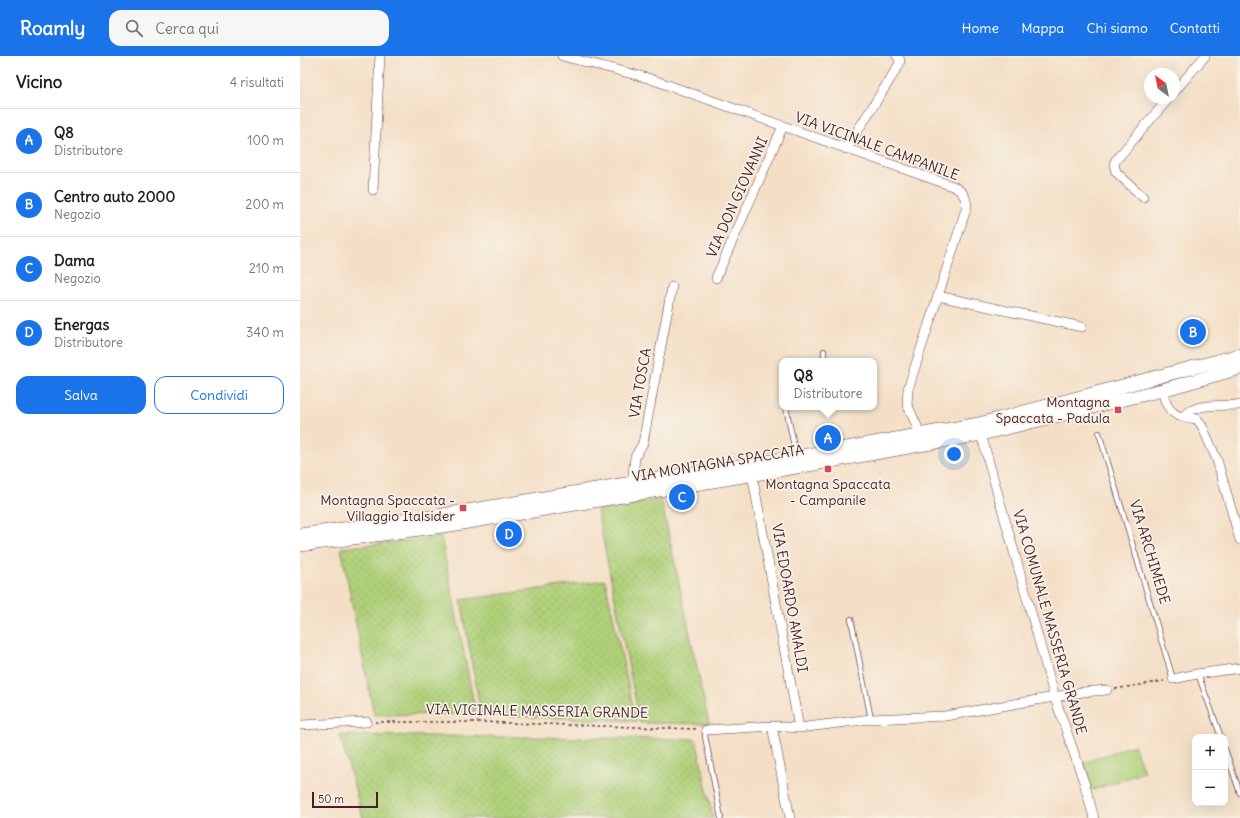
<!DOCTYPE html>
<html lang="it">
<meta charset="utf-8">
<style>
body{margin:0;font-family:Delius,sans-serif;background:#f6f6f6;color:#222}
.controls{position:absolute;right:12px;bottom:12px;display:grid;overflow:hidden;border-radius:8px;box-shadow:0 4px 16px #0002}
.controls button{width:36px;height:36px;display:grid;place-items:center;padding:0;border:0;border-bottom:1px solid #e0e0e0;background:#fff;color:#222;font:20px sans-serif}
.compass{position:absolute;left:844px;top:12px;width:36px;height:36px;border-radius:50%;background:#fff;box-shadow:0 4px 16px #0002;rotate:327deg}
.scale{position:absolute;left:12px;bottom:10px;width:66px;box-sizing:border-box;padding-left:4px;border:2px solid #4a1f2b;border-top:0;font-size:11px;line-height:14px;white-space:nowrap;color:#4a1f2b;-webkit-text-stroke:3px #f7f3e8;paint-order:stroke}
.you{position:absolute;left:654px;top:398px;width:14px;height:14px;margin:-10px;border:3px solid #fff;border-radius:50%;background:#1a73e8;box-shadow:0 0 0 6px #1a73e833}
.badge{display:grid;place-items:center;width:26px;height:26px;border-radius:50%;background:#1a73e8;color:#fff;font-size:13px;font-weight:700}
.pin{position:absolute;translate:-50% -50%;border:2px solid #fff;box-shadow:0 1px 4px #0006}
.popup{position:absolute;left:479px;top:302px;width:98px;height:52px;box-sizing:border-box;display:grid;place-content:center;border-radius:8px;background:#fff;filter:drop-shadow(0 1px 3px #0005);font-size:13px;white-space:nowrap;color:#767676}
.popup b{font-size:15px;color:#222}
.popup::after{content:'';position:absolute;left:50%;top:100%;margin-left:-8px;border:8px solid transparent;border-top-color:#fff}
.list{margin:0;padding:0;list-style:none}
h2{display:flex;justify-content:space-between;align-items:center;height:52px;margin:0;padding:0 16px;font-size:17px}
h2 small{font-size:13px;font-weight:400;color:#767676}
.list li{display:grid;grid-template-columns:26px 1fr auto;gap:12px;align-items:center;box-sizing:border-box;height:64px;padding:0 16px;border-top:1px solid #e0e0e0}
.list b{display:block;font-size:15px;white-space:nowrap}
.list p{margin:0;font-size:13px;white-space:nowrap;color:#767676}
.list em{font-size:13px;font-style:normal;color:#767676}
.actions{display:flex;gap:8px;padding:12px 16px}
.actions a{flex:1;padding:9px 0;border:1px solid #1a73e8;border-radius:12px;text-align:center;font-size:14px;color:#1a73e8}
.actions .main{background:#1a73e8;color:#fff}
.icon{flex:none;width:22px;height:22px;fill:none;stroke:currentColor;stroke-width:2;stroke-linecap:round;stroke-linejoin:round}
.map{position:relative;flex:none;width:940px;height:762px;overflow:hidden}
header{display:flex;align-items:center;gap:24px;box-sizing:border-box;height:56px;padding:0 20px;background:#1a73e8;color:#fff}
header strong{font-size:19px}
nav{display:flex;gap:22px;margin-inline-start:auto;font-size:14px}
.search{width:280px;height:36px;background:#f6f6f6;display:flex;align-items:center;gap:10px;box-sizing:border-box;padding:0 14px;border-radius:12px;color:#767676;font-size:15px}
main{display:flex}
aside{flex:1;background:#fff}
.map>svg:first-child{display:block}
</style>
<header>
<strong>Roamly</strong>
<div class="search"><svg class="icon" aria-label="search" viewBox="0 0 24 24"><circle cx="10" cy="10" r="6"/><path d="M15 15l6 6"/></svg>Cerca qui</div>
<nav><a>Home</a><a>Mappa</a><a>Chi siamo</a><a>Contatti</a></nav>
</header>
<main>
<aside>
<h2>Vicino<small>4 risultati</small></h2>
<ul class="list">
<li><span class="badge">A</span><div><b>Q8</b><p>Distributore</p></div><em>100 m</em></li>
<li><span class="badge">B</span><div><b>Centro auto 2000</b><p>Negozio</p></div><em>200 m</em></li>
<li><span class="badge">C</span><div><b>Dama</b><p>Negozio</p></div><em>210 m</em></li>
<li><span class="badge">D</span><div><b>Energas</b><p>Distributore</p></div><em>340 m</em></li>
</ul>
<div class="actions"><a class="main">Salva</a><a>Condividi</a></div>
</aside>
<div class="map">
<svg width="940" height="762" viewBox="0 0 940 762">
<defs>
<pattern id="grass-dots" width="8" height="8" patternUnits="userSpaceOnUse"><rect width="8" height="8" fill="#afd079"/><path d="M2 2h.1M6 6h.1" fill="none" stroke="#98b269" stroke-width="1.8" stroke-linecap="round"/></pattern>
</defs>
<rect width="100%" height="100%" fill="#f7f3e8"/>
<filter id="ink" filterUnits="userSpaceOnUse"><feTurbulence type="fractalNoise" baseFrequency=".025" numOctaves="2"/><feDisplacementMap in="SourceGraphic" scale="8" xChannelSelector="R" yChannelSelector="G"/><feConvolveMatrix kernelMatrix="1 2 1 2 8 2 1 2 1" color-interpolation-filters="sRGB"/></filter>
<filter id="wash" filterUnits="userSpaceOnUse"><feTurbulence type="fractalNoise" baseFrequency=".012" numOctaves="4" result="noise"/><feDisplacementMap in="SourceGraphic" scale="16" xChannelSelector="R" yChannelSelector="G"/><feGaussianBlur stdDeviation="0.9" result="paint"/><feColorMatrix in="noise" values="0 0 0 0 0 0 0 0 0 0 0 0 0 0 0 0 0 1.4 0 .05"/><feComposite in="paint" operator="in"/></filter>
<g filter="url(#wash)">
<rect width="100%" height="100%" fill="#f4dfc6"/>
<path fill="url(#grass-dots)" stroke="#7c7852" d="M361 443 409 668 340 667 297 454Z
M141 481 176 658 74 659 41 492Z
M305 524 336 665 181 659 161 544Z
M40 679 396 683 413 762H63Z"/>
<path fill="#afd079" stroke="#7c7852" d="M834 689 844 716 793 734 783 707Z"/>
</g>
<g filter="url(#ink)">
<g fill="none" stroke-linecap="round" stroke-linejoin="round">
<defs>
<path id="service" d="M524 295V305
M486 351 496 400
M799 377 873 623
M551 563 571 663
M898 618 921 681
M406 674 405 680 421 762
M925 693 940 737"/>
<path id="minor" d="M262 0 348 22 655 131C663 136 666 141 667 150L608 333 607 348 621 379
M874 36 905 0
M546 93 599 9 600 4 597 0
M73 134 80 0
M843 141 816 116 814 108 816 104 869 42
M416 222 483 70
M638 240 782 271
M862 334C865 346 868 357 882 361 896 346 921 350 940 349
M882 361 897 363 902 370 917 404 940 484
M681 378 755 642 784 726 794 762
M452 418 499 672
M332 427 335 401 343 387 372 231
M873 623 897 618 940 612
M0 669 67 666
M472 670 490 762
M406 674 472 670 499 672 571 663 645 660 783 636 807 634"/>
<path id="secondary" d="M0 479 137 460 332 427 497 401 679 368 940 299
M0 489 150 469 508 409 681 378 862 334 940 312"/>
</defs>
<use href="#service" stroke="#643c42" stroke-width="6"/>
<use href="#minor" stroke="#643c42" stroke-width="10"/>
<use href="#secondary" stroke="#643c42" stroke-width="14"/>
<path stroke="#643c42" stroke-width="1.5" stroke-dasharray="3 3" stroke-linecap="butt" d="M815 633 864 625
M75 666H178L397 673"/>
<use href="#service" stroke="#fff" stroke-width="4.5"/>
<use href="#minor" stroke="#fff" stroke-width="9"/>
<use href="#secondary" stroke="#fff" stroke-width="13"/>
</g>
</g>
<g fill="#d1495b" stroke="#f7f3e8" stroke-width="1.5">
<rect x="814" y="350" width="8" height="8" rx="2"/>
<rect x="524" y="409" width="8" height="8" rx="2"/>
<rect x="159" y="448" width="8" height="8" rx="2"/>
</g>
<g text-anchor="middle" stroke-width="3.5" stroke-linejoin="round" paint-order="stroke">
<g font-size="14" fill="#4a1f2b" stroke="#f7f3e8">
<text transform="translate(577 90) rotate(20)" y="5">VIA VICINALE CAMPANILE</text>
<text transform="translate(437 141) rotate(-66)" y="5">VIA DON GIOVANNI</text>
<text transform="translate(340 327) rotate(-80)" y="5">VIA TOSCA</text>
<text transform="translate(418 407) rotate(-9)" y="5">VIA MONTAGNA SPACCATA</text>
<text transform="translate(850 496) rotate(73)" y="5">VIA ARCHIMEDE</text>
<text transform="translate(490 542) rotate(80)" y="5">VIA EDOARDO AMALDI</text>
<text transform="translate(750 566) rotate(74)" y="5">VIA COMUNALE MASSERIA GRANDE</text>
<text transform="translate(237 655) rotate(1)" y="5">VIA VICINALE MASSERIA GRANDE</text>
</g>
<g font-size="14" fill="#4a1f2b" stroke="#f7f3e8" text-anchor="end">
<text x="810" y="351">Montagna<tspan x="810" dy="16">Spaccata - Padula</tspan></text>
<text x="528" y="433" text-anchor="middle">Montagna Spaccata<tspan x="528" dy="16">- Campanile</tspan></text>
<text x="155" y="449">Montagna Spaccata -<tspan x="155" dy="16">Villaggio Italsider</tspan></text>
</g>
</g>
</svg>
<div class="controls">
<button>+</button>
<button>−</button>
</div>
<svg class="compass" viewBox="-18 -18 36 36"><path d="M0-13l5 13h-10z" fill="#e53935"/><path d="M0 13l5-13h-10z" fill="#767676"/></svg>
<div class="scale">50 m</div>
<div class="you"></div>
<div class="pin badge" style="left:528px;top:382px">A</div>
<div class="popup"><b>Q8</b>Distributore</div>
<div class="pin badge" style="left:893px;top:276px">B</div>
<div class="pin badge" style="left:382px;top:441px">C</div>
<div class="pin badge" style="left:209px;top:478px">D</div>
</div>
</main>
